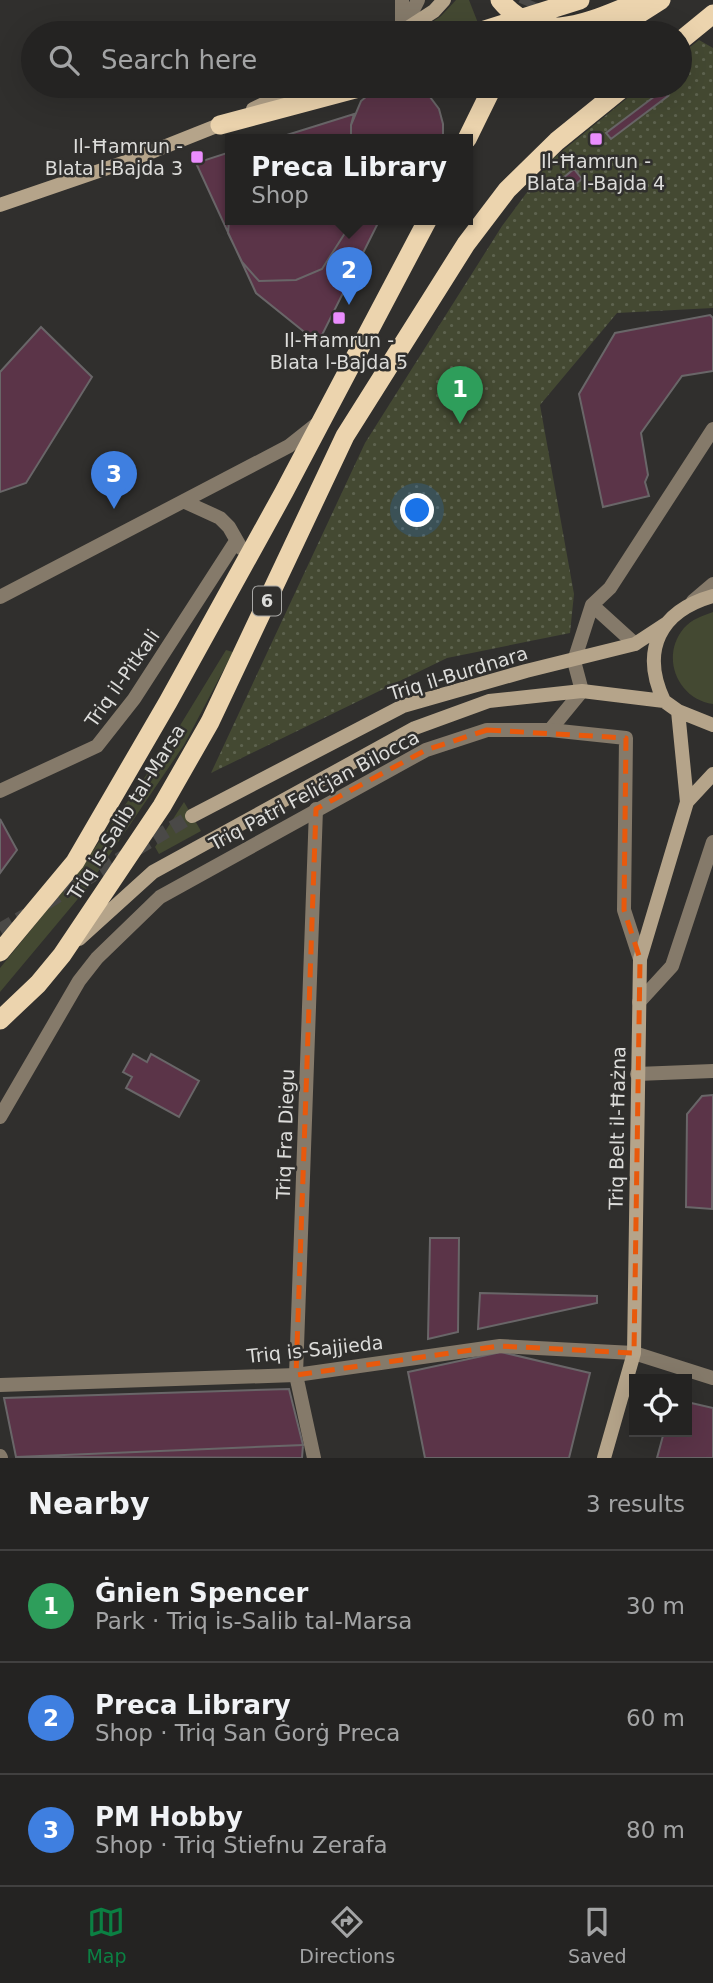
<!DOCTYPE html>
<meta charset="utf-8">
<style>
body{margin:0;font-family:"DejaVu Sans",sans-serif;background:#2c2b2a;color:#f1f3f6}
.controls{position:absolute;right:21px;bottom:21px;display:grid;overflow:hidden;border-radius:0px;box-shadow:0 7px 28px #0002}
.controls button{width:63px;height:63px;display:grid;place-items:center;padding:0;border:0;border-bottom:2px solid #414040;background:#242322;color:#f1f3f6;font:35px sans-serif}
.you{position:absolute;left:418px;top:511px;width:24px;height:24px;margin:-18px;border:5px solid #fff;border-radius:50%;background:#1a73e8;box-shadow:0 0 0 10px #1a73e833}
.badge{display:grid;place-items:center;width:46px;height:46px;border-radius:50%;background:#0b8043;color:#fff;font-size:23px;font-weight:700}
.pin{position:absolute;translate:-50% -58px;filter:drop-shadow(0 2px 4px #0008)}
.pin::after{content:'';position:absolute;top:37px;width:24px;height:21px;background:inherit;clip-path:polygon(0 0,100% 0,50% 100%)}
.popup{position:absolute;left:225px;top:134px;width:248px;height:91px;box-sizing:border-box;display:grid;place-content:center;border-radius:0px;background:#242322;filter:drop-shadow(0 2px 5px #0005);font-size:23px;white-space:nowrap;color:#a3a4a5}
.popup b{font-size:26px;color:#f1f3f6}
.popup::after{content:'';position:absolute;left:50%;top:100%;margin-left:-14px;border:14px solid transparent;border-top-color:#242322}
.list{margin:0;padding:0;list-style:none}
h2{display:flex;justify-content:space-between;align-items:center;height:91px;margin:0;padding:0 28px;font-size:30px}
h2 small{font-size:23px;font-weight:400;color:#a3a4a5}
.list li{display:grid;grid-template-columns:46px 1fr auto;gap:21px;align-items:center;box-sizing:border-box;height:112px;padding:0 28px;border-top:2px solid #414040}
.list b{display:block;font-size:26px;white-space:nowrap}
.list p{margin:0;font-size:23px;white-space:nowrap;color:#a3a4a5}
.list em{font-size:23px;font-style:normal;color:#a3a4a5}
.icon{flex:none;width:38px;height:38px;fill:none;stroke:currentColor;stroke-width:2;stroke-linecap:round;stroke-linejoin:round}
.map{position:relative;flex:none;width:713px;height:1458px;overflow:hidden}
.search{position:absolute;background:#242322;box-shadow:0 7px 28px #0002;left:21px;right:21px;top:21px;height:77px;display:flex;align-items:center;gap:18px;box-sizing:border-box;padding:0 24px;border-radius:38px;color:#a3a4a5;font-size:26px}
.sheet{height:427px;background:#242322}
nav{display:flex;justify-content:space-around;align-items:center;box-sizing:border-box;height:98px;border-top:2px solid #414040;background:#242322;font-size:19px;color:#a3a4a5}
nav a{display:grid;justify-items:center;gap:4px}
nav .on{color:#0b8043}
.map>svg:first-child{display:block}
</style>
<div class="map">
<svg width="713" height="1458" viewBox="0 0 713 1458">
<defs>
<pattern id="park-dots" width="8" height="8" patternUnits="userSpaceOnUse" patternTransform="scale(1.75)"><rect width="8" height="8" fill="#444932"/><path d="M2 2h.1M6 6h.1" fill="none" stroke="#5e634f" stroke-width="1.8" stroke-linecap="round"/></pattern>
</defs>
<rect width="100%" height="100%" fill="#302f2d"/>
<path fill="#444932" d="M456 0H469L478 23 447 33H416L441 16Z
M713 612V704C677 699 660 656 684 628 692 619 702 616 713 612Z
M226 650 233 652 184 745 87 888 0 992V968L75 876 173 737Z
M184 802 201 831 159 854 155 847Z"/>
<path fill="url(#park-dots)" d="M699 40 713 48V308L617 313 540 405 574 594 570 633 447 658 211 773 365 443 502 226 550 161 642 86H680V55Z"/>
<path fill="#5b3448" stroke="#696668" stroke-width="2" d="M385 86H408L417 88 430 97 439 109 443 124V139H351V125L361 101 373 91Z
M663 90 668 96 611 139 606 133Z
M354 114 351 125V139H274Z
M230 152V219H380L318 343 256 293 196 163Z
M574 169 582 179 571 188 563 178Z
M230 209V219H354L322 269 296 280 259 281 242 262 228 233Z
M710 315 713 318V371L682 376 641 433 648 475 645 482 649 496 603 507 579 394 615 333Z
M41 327 92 377 26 483 0 492V372Z
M0 819 17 850 0 873Z
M133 1054 147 1062 151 1054 199 1081 179 1117 126 1088 132 1077 123 1072Z
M713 1095 712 1209 686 1207 687 1114 702 1096Z
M430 1238H459L458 1332 428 1339Z
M480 1293 597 1296V1303L478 1329Z
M501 1352 590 1373 569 1458H425L408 1372Z
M289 1389 303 1445 16 1457 4 1398Z
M687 1402 713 1408V1458H657L664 1432H687Z
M303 1445 302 1458 16 1457Z"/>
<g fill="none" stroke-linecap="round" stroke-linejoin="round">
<path stroke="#4a4947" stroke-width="14" stroke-dasharray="14 7" stroke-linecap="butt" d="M46 903 192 816
M0 930 26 915"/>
<path stroke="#4a4947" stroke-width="19" stroke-dasharray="19 10" stroke-linecap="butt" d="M516 33 530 0"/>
<path stroke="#857a6a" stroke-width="14" d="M592 605 635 644
M550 730 582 691 574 661 592 605 610 588 713 429
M639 1002 672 966 713 842
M637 1074 713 1071
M634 1353 713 1378
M0 1456 1 1458"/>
<path stroke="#857a6a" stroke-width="14" d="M402 0V27
M402 32 418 0
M185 502 220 518 229 527 241 548
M0 597 289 446 318 423
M0 791 97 746 134 699 236 541
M314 1458 296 1375 316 809"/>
<path stroke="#857a6a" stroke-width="14" d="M693 601 713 584
M0 1117 79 981 97 958 160 897 426 750 487 730H550L626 738 624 910 640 959
M0 1385 296 1375 500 1346 634 1353"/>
<path stroke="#b5a48a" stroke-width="14" d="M400 33 434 11 444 0
M253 109 301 86
M0 205 131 160 229 121
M664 701C640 650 660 611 713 596
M687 802 713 774
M192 816 403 706 526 671 635 644 667 623
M79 939 153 872 415 728 489 701 582 691 664 701 678 711 713 725
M604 1458 634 1353 640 959 687 802 678 711"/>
<path stroke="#ecd4ae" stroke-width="19" d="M500 0C541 50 594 19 643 0
M475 33 580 0
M597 33 639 14 661 0
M680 41 713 14
M293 90 307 86
M220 125 366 86
M467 139 493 86
M0 952 75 862 168 702 284 492 428 219
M0 1020 38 984 62 955 162 806 210 722 345 436 466 244 507 190 557 141 625 86"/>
</g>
<path fill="none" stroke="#e8590c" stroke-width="5" stroke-dasharray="14 9" stroke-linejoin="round" d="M487 730 626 738 624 910 640 959 634 1353 500 1346 296 1375 316 809 426 750Z"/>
<g fill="#ea8dfd" stroke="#302f2d" stroke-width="2.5">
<rect x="589" y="132" width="14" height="14" rx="3.5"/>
<rect x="190" y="150" width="14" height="14" rx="3.5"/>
<rect x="332" y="311" width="14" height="14" rx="3.5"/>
</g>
<g text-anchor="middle" stroke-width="5" stroke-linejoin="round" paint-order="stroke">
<rect fill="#302f2d" stroke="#a8a8a6" stroke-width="2" x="253" y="586.5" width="28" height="29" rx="5"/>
<g font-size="18" font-weight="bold" fill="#dcdcda">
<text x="267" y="607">6</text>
</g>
<g font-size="19" fill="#dcdcda" stroke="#302f2d">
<text x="183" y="153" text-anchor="end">Il-Ħamrun -<tspan x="183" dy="22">Blata l-Bajda 3</tspan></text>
<text x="596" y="168">Il-Ħamrun -<tspan x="596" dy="22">Blata l-Bajda 4</tspan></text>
<text x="339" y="347">Il-Ħamrun -<tspan x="339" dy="22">Blata l-Bajda 5</tspan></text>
</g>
<g font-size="19" fill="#dcdcda" stroke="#302f2d">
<text transform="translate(458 673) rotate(-17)" y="7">Triq il-Burdnara</text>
<text transform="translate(122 678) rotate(-55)" y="7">Triq il-Pitkali</text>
<text transform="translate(314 790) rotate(-28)" y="7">Triq Patri Feliċjan Bilocca</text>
<text transform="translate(126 812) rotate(-58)" y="7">Triq is-Salib tal-Marsa</text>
<text transform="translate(617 1128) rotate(-89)" y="7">Triq Belt il-Ħażna</text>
<text transform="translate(285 1134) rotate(-88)" y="7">Triq Fra Diegu</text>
<text transform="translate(315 1349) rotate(-6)" y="7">Triq is-Sajjieda</text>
</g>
</g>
</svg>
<div class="controls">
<button><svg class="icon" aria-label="locate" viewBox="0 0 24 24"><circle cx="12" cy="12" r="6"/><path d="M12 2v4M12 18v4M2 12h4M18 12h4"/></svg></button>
</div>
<div class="you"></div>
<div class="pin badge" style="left:460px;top:424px;background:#2e9e5b">1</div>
<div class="pin badge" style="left:349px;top:305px;background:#3f7fe0">2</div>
<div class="popup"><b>Preca Library</b>Shop</div>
<div class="pin badge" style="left:114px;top:509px;background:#3f7fe0">3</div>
<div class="search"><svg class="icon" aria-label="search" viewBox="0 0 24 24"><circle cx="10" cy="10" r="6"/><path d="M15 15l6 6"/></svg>Search here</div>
</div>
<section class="sheet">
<h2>Nearby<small>3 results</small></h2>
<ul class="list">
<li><span class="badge" style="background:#2e9e5b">1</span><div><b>Ġnien Spencer</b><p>Park · Triq is-Salib tal-Marsa</p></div><em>30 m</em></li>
<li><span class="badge" style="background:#3f7fe0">2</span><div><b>Preca Library</b><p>Shop · Triq San Ġorġ Preca</p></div><em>60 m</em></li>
<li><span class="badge" style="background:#3f7fe0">3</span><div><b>PM Hobby</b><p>Shop · Triq Stiefnu Zerafa</p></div><em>80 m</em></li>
</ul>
</section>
<nav>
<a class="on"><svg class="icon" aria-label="map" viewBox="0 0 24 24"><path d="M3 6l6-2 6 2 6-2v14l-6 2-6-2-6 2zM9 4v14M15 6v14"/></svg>Map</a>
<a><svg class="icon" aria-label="directions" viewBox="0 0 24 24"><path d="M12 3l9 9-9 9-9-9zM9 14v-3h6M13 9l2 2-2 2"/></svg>Directions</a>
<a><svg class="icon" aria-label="saved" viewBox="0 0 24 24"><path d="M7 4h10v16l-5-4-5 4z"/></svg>Saved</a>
</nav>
